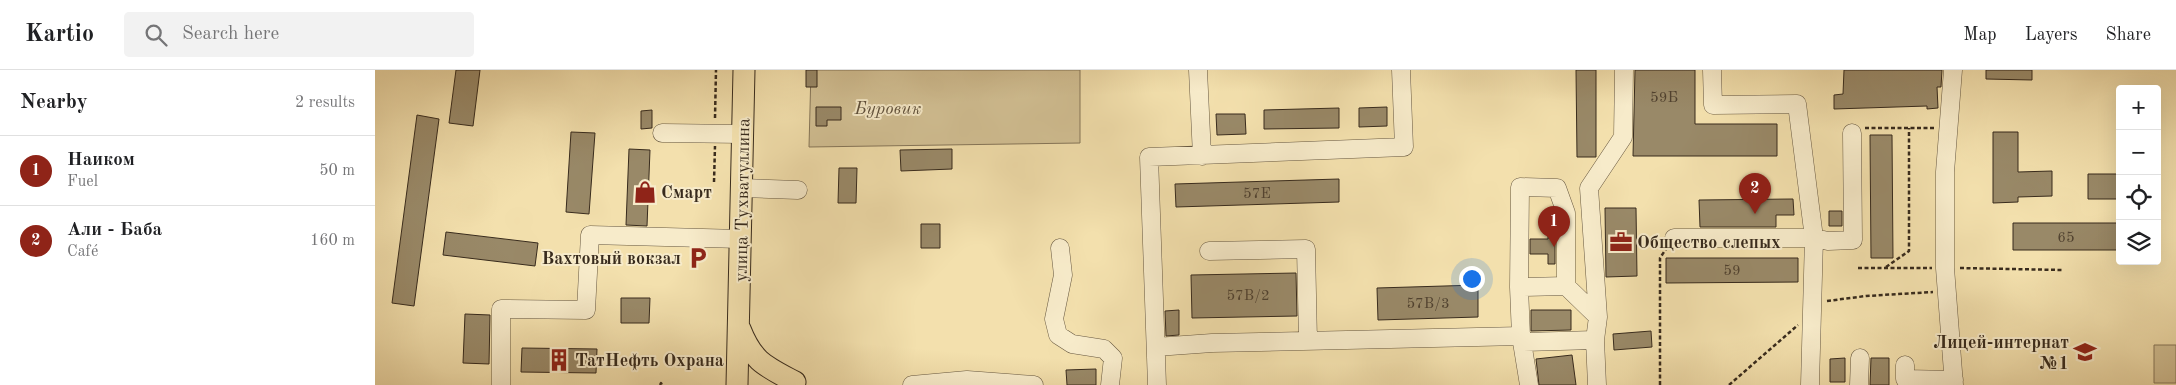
<!DOCTYPE html>
<meta charset="utf-8">
<style>
body{margin:0;font-family:"Old Standard TT",serif;background:#f2f2f2;color:#202124}
.controls{position:absolute;right:15px;top:15px;display:grid;overflow:hidden;border-radius:5px;box-shadow:0 5px 20px #0002}
.controls button{width:45px;height:45px;display:grid;place-items:center;padding:0;border:0;border-bottom:1px solid #e0e0e0;background:#fff;color:#202124;font:25px sans-serif}
.you{position:absolute;left:1096px;top:208px;width:18px;height:18px;margin:-12px;border:4px solid #fff;border-radius:50%;background:#1a73e8;box-shadow:0 0 0 8px #1a73e833}
.badge{display:grid;place-items:center;width:32px;height:32px;border-radius:50%;background:#8f2418;color:#fff;font-size:16px;font-weight:700}
.pin{position:absolute;translate:-50% -41px;filter:drop-shadow(0 1px 2px #0008)}
.pin::after{content:'';position:absolute;top:26px;width:18px;height:15px;background:inherit;clip-path:polygon(0 0,100% 0,50% 100%)}
.list{margin:0;padding:0;list-style:none}
h2{display:flex;justify-content:space-between;align-items:center;height:65px;margin:0;padding:0 20px;font-size:21px}
h2 small{font-size:16px;font-weight:400;color:#757577}
.list li{display:grid;grid-template-columns:32px 1fr auto;gap:15px;align-items:center;box-sizing:border-box;height:70px;padding:0 20px;border-top:1px solid #e0e0e0}
.list b{display:block;font-size:19px;white-space:nowrap}
.list p{margin:0;font-size:16px;white-space:nowrap;color:#757577}
.list em{font-size:16px;font-style:normal;color:#757577}
.icon{flex:none;width:28px;height:28px;fill:none;stroke:currentColor;stroke-width:2;stroke-linecap:round;stroke-linejoin:round}
.map{position:relative;flex:none;width:1801px;height:315px;overflow:hidden}
header{display:flex;align-items:center;gap:30px;box-sizing:border-box;height:70px;padding:0 25px;background:#fff;border-bottom:1px solid #e0e0e0}
header strong{font-size:24px}
nav{display:flex;gap:28px;margin-inline-start:auto;font-size:18px}
.search{width:350px;height:45px;background:#f2f2f2;display:flex;align-items:center;gap:12px;box-sizing:border-box;padding:0 18px;border-radius:5px;color:#757577;font-size:19px}
main{display:flex}
aside{flex:1;background:#fff}
.map>svg:first-child{display:block}
</style>
<header>
<strong>Kartio</strong>
<div class="search"><svg class="icon" aria-label="search" viewBox="0 0 24 24"><circle cx="10" cy="10" r="6"/><path d="M15 15l6 6"/></svg>Search here</div>
<nav><a>Map</a><a>Layers</a><a>Share</a></nav>
</header>
<main>
<aside>
<h2>Nearby<small>2 results</small></h2>
<ul class="list">
<li><span class="badge">1</span><div><b>Наиком</b><p>Fuel</p></div><em>50 m</em></li>
<li><span class="badge">2</span><div><b>Али - Баба</b><p>Café</p></div><em>160 m</em></li>
</ul>
</aside>
<div class="map">
<svg width="1801" height="315" viewBox="0 0 1801 315">
<rect width="100%" height="100%" fill="#f3e0ad"/>
<filter id="stains"><feTurbulence type="fractalNoise" baseFrequency=".004" numOctaves="4"/><feColorMatrix values="0 0 0 0 .2 0 0 0 0 .09 0 0 0 0 .02 0 0 0 .5 -.17"/></filter>
<radialGradient id="worn" r=".72"><stop offset=".6" stop-color="#630" stop-opacity="0"/><stop offset="1" stop-color="#630" stop-opacity=".3"/></radialGradient>
<path fill="#d3c195" stroke="#867659" d="M436 0H705V73L434 77Z
M1779 275H1801V313H1779Z"/>
<path fill="#998968" stroke="#382b1d" d="M81 0H105L98 56 74 53Z
M431 0H442V17H431Z
M1201 0H1221V87H1202Z
M1260 0H1320V54H1402V86H1258Z
M1469 0H1567L1566 17H1562L1563 38 1552 39V36L1459 39V25L1468 24Z
M1611 0H1657V10L1611 9Z
M441 37H466V50H452V56H441Z
M1012 37V56L984 57V38Z
M964 38V58L889 59V40Z
M277 40V58L266 59V41Z
M841 44H870L871 64 842 65Z
M42 45 64 49 39 236 17 233Z
M196 62 220 63 214 144 191 142Z
M1618 62H1643V102L1677 101V126L1643 127V132L1618 133Z
M1495 65H1517L1518 188H1496Z
M254 79 275 80 272 156 251 155Z
M577 79V99L526 101 525 80Z
M464 98H482L481 133H463Z
M1713 104H1745V129H1713Z
M964 109V132L801 137 800 114Z
M1418 129 1419 145H1401V157H1325L1324 130Z
M1230 138H1261L1262 206 1231 207Z
M1454 141H1467V156H1454Z
M1638 153H1745V180H1638Z
M546 154H565V178H546Z
M1173 160H1180V194H1173V184H1155V169H1173Z
M71 162 163 173 160 196 68 185Z
M1291 188H1423V212L1291 213Z
M921 203 922 246 817 248 816 205Z
M1103 215V247L1003 250 1002 218Z
M246 228H275L274 253H246Z
M804 240V265L791 266 790 241Z
M1156 240H1196V260L1156 261Z
M90 244 115 245 114 294 88 293Z
M1276 261 1277 277 1239 280 1238 264Z
M147 278 222 279 221 303 146 302Z
M1197 285 1201 315H1164L1161 289Z
M1470 288V312H1455V289Z
M1496 288H1514V315H1495Z
M721 299V315H692L691 300Z"/>
<g fill="none" stroke-linecap="round" stroke-linejoin="round">
<defs>
<path id="minor" d="M823 0 827 86
M1337 0 1338 35 1422 34 1439 168 1435 315
M1578 0 1570 102V198L1579 315
M287 63 368 64
M367 118 423 120
M1299 168H1439L1453 171 1478 170 1477 63
M685 178 688 205 679 249 683 265 697 274 729 279 738 288 735 315
M834 181 931 179 933 271
M1144 217 1191 216 1223 247
M1147 272 1220 270
M781 277 837 273 1146 266
M1530 295V309L1579 310
M126 315V239L211 240 215 165 366 169
M537 315 592 310 659 315
M782 315 774 87 1029 77 1026 0
M1154 315 1146 266 1144 217 1145 117 1182 118 1191 143V216
M1222 315 1220 270 1223 247 1214 118 1248 67 1249 0
M1484 315 1485 288"/>
<path id="major" d="M365 259C378 292 390 296 420 312
M362 315 369 0"/>
</defs>
<use href="#minor" stroke="#675841" stroke-width="19"/>
<use href="#major" stroke="#382b1d" stroke-width="23"/>
<path stroke="#382b1d" stroke-width="2.5" stroke-dasharray="4 2.5" stroke-linecap="butt" d="M340 48 341 0
M1490 58H1559
M339 112 340 76
M1511 197 1534 181V58
M1483 198H1557
M1585 198 1688 200
M1452 231 1491 226 1558 222
M285 315 286 313 287 315
M1285 315V188L1291 179
M1354 315 1423 255"/>
<use href="#minor" stroke="#f7ebca" stroke-width="18"/>
<use href="#major" stroke="#f3e0ad" stroke-width="21"/>
</g>
<defs>
<symbol id="shop-bare" viewBox="-9 -9 18 18"><path d="M-5-2.5h2.3a2.7 3.5 0 0 1 5.4 0H5L5.5 6h-11ZM-1.5-2.5h3a1.5 2.3 0 0 0-3 0Z" fill="#8f2418" stroke="#f7ebca" stroke-width="2.5" paint-order="stroke"/></symbol>
<symbol id="office-bare" viewBox="-9 -9 18 18"><path d="M-6-3h4V-5.5h4V-3h4V5H-6ZM-1-4.5V-3h2v-1.5ZM-6 0V1H6V0Z" fill="#8f2418" stroke="#f7ebca" stroke-width="2.5" paint-order="stroke"/></symbol>
<symbol id="parking-bare" viewBox="-9 -9 18 18"><path d="M-3.5-5.5H1a3.5 3.5 0 0 1 0 7H-1V5.5H-3.5ZM-1-3.4V-.6H.8a1.4 1.4 0 0 0 0-2.8Z" fill="#8f2418" stroke="#f7ebca" stroke-width="2.5" paint-order="stroke"/></symbol>
<symbol id="school-bare" viewBox="-9 -9 18 18"><path d="M0-5L7-2L0 1L-7-2ZM-4 1L0 2.5L4 1V4Q0 6-4 4Z" fill="#8f2418" stroke="#f7ebca" stroke-width="2.5" paint-order="stroke"/></symbol>
<symbol id="building-bare" viewBox="-9 -9 18 18"><path d="M-4-6H4V6H1V3H-1V6H-4ZM-2.5-4.3h1.7v1.8h-1.7ZM.8-4.3h1.7v1.8H.8ZM-2.5-1h1.7V.8h-1.7ZM.8-1h1.7V.8H.8Z" fill="#8f2418" stroke="#f7ebca" stroke-width="2.5" paint-order="stroke"/></symbol>
</defs>
<g fill-rule="evenodd">
<use href="#shop-bare" x="254" y="106" width="32" height="32"/>
<use href="#office-bare" x="1230" y="156" width="32" height="32"/>
<use href="#parking-bare" x="307" y="172" width="32" height="32"/>
<use href="#school-bare" x="1694" y="266" width="32" height="32"/>
<use href="#building-bare" x="168" y="274" width="32" height="32"/>
</g>
<g text-anchor="middle" stroke-width="4" stroke-linejoin="round" paint-order="stroke">
<g font-size="15" fill="#504230">
<text x="1289" y="32">59Б</text>
<text x="882" y="128">57Е</text>
<text x="1691" y="172">65</text>
<text x="1357" y="205">59</text>
<text x="873" y="230">57В/2</text>
<text x="1053" y="238">57В/3</text>
</g>
<g font-size="18" font-style="italic" fill="#5f503b" stroke="#f7ebca">
<text x="513" y="44">Буровик</text>
</g>
<g font-size="18" font-weight="bold" fill="#382b1d" stroke="#f7ebca" text-anchor="start">
<text x="286" y="128">Смарт</text>
<text x="1262" y="178">Общество слепых</text>
<text x="306" y="194" text-anchor="end">Вахтовый вокзал</text>
<text x="1694" y="278" text-anchor="end">Лицей-интернат<tspan x="1694" dy="21">№1</tspan></text>
<text x="200" y="296">ТатНефть Охрана</text>
</g>
<g font-size="18" fill="#382b1d" stroke="#f7ebca">
<text transform="translate(367 130) rotate(-89)" y="6">улица Тухватуллина</text>
</g>
</g>
<rect width="100%" height="100%" filter="url(#stains)"/>
<rect width="100%" height="100%" fill="url(#worn)"/>
</svg>
<div class="controls">
<button>+</button>
<button>−</button>
<button><svg class="icon" aria-label="locate" viewBox="0 0 24 24"><circle cx="12" cy="12" r="6"/><path d="M12 2v4M12 18v4M2 12h4M18 12h4"/></svg></button>
<button><svg class="icon" aria-label="layers" viewBox="0 0 24 24"><path d="M12 4l9 5-9 5-9-5zM3 14l9 5 9-5"/></svg></button>
</div>
<div class="you"></div>
<div class="pin badge" style="left:1179px;top:177px">1</div>
<div class="pin badge" style="left:1380px;top:144px">2</div>
</div>
</main>
